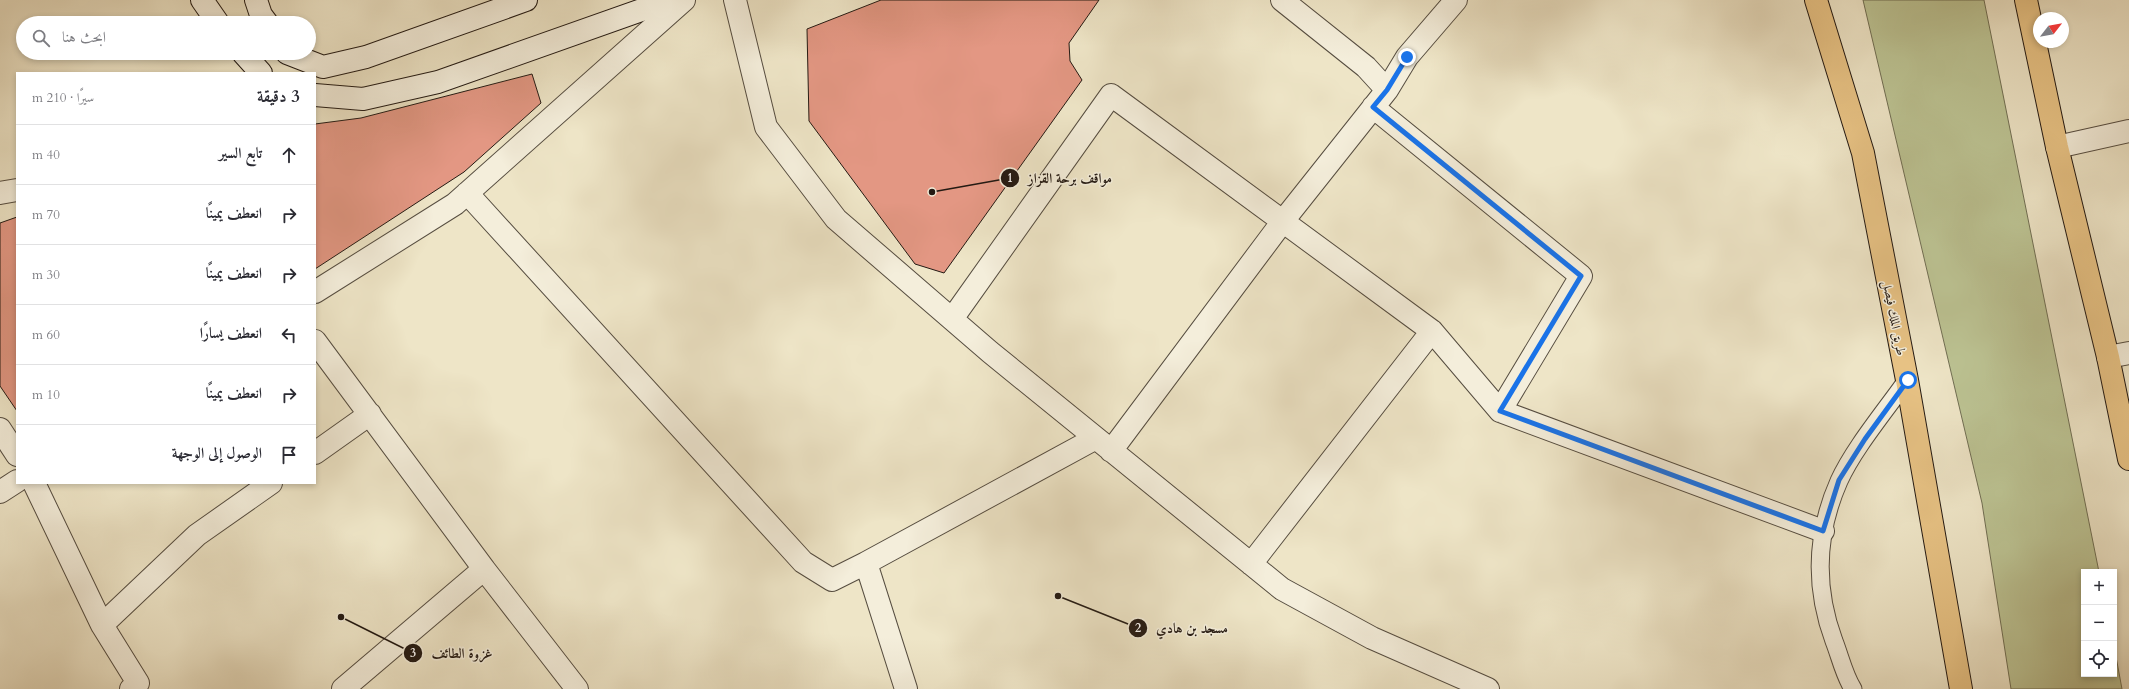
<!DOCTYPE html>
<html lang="ar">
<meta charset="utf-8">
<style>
body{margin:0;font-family:Cardo,Amiri,serif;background:#f7f7f7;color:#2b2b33;direction:rtl}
.controls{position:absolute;right:12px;bottom:12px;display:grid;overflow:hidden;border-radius:0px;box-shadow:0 2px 6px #0003}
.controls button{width:36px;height:36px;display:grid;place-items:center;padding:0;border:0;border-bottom:1px solid #e1e1e2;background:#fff;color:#2b2b33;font:20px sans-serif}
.compass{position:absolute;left:2033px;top:12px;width:36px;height:36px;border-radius:50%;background:#fff;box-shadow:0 2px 6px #0003;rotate:59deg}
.stop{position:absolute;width:12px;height:12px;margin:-9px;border:3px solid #1a73e8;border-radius:50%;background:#fff}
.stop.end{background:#1a73e8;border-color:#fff;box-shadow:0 1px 4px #0008}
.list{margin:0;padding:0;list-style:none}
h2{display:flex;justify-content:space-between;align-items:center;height:52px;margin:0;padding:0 16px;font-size:17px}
h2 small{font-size:13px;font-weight:400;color:#7c7c81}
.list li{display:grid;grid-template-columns:26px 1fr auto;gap:12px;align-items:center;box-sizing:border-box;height:60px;padding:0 16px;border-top:1px solid #e1e1e2}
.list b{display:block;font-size:15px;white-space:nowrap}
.list em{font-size:13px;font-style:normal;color:#7c7c81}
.icon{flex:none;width:22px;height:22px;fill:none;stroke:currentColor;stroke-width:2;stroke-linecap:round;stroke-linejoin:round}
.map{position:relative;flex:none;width:2129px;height:689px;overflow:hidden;direction:ltr}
.search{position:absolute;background:#fff;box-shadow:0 2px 6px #0003;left:16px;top:16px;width:300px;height:44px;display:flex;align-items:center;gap:10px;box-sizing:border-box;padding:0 14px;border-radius:22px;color:#7c7c81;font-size:15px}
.panel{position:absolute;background:#fff;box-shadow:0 2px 6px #0003;left:16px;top:72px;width:300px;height:412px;border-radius:0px;direction:rtl}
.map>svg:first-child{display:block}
</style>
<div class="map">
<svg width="2129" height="689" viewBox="0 0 2129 689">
<rect width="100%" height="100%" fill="#eee5c7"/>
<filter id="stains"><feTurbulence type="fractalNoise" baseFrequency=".005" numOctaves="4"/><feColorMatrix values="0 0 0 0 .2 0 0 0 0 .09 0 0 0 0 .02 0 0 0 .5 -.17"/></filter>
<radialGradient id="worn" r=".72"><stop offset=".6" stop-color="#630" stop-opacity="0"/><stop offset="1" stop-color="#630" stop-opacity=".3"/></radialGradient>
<path fill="#bcc393" stroke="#706e53" d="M1863 0H1984L2099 572H2084V674H2114V646L2122 689H2011L1982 503Z"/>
<path fill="#e39783" stroke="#241a13" d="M881 0H1099L1069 43 1070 61 1082 80 944 273 915 264 809 121 807 29Z
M532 74 541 103 464 172 315 269V124L361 118Z
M17 217V411L0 386V223Z"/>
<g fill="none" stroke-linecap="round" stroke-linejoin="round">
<defs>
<path id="lane" d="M1853 689C1844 675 1840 656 1834 641 1814 587 1816 533 1839 481 1854 448 1886 410 1907 380"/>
<path id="street" d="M735 0 766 127 836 219 990 352 1282 589 1372 638 1488 689
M1387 90 1407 57 1456 0
M1373 107 1581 276 1500 411 1432 331
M2057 147 2129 131
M0 193 17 190
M467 193 803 562 832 580 866 563
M315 292 455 204 684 0
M952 319 1111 95 1432 331 1251 564
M315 341 484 569
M2108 357 2129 353
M1500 411 1823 531
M0 429 17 455
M1111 451 1283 221 1387 90 1366 67 1282 0
M315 453 370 414
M34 483 102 625 138 683 131 689
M0 492 17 481
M102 625 197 535 271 483
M343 689 484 569 577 689
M906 689 866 563 1096 438"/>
<path id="secondary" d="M202 0 218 23
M256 0 261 15 267 23
M243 53 261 73
M287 53 323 67 366 57 526 0
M315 95 363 99 438 82 670 0"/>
<path id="highway" d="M1816 0 1863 153 1907 380 1961 689
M2026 0 2057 147 2108 357 2129 459"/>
</defs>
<use href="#lane" stroke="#564d40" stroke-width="19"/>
<use href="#street" stroke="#564d40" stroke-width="24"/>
<use href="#secondary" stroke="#241a13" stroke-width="24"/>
<use href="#highway" stroke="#241a13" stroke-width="24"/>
<use href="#lane" stroke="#f4eedb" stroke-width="17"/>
<use href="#street" stroke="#f4eedb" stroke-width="22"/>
<use href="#secondary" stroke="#f4eedb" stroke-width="22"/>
<use href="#highway" stroke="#e7c284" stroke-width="22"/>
</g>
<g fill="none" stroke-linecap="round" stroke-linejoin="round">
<path stroke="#1a73e8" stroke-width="5" d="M1407 57 1387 90 1373 107 1581 276 1500 411 1823 531 1839 480 1865 439 1908 380"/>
</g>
<g text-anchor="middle" stroke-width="3" stroke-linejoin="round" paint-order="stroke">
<g font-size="13" fill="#241a13" stroke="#f4eedb">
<text transform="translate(1895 318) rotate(79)" y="5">طريق الملك فيصل</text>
</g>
</g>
<path fill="none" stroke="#241a13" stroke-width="1.5" d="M932 192L1010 178M1058 596L1138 628M341 617L413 653"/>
<g fill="#241a13" stroke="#f4eedb" stroke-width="1.5">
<circle cx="932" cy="192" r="4"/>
<circle cx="1058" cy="596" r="4"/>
<circle cx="341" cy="617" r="4"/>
<circle cx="1010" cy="178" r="10"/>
<circle cx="1138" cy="628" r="10"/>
<circle cx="413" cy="653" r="10"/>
</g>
<g font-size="12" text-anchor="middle" font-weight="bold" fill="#fff">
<text x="1010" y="182">1</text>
<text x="1138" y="632">2</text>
<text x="413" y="657">3</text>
</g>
<g font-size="14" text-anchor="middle" font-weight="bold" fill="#241a13" stroke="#f4eedb" stroke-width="3" stroke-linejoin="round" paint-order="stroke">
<text x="1070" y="183">مواقف برحة القزاز</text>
<text x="1192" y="633">مسجد بن هادي</text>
<text x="462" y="658">غزوة الطائف</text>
</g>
<rect width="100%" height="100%" filter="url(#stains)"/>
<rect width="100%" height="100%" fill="url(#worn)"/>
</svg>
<div class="controls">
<button>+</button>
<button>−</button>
<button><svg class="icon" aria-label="locate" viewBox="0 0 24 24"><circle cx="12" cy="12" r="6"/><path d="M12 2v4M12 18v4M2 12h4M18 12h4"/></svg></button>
</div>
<svg class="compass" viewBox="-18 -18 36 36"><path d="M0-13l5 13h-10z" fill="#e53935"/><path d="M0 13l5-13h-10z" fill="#7c7c81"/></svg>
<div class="stop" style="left:1908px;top:380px"></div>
<div class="stop end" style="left:1407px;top:57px"></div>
<div class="search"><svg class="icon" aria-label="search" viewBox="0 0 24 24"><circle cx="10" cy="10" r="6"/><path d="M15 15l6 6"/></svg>ابحث هنا</div>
<section class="panel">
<h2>3 دقيقة<small>سيرًا · 210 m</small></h2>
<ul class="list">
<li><svg class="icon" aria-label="ahead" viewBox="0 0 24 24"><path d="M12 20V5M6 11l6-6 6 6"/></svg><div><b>تابع السير</b></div><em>40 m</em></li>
<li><svg class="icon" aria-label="right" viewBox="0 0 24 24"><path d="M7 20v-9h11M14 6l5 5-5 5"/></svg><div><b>انعطف يمينًا</b></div><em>70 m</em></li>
<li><svg class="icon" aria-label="right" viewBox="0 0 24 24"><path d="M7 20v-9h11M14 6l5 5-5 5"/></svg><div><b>انعطف يمينًا</b></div><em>30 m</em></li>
<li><svg class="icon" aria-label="left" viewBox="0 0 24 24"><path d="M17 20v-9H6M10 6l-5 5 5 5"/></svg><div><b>انعطف يسارًا</b></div><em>60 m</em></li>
<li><svg class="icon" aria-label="right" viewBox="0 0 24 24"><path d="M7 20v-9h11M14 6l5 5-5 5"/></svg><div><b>انعطف يمينًا</b></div><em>10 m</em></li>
<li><svg class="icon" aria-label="arrive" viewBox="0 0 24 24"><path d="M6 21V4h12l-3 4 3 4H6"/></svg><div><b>الوصول إلى الوجهة</b></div></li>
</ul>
</section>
</div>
